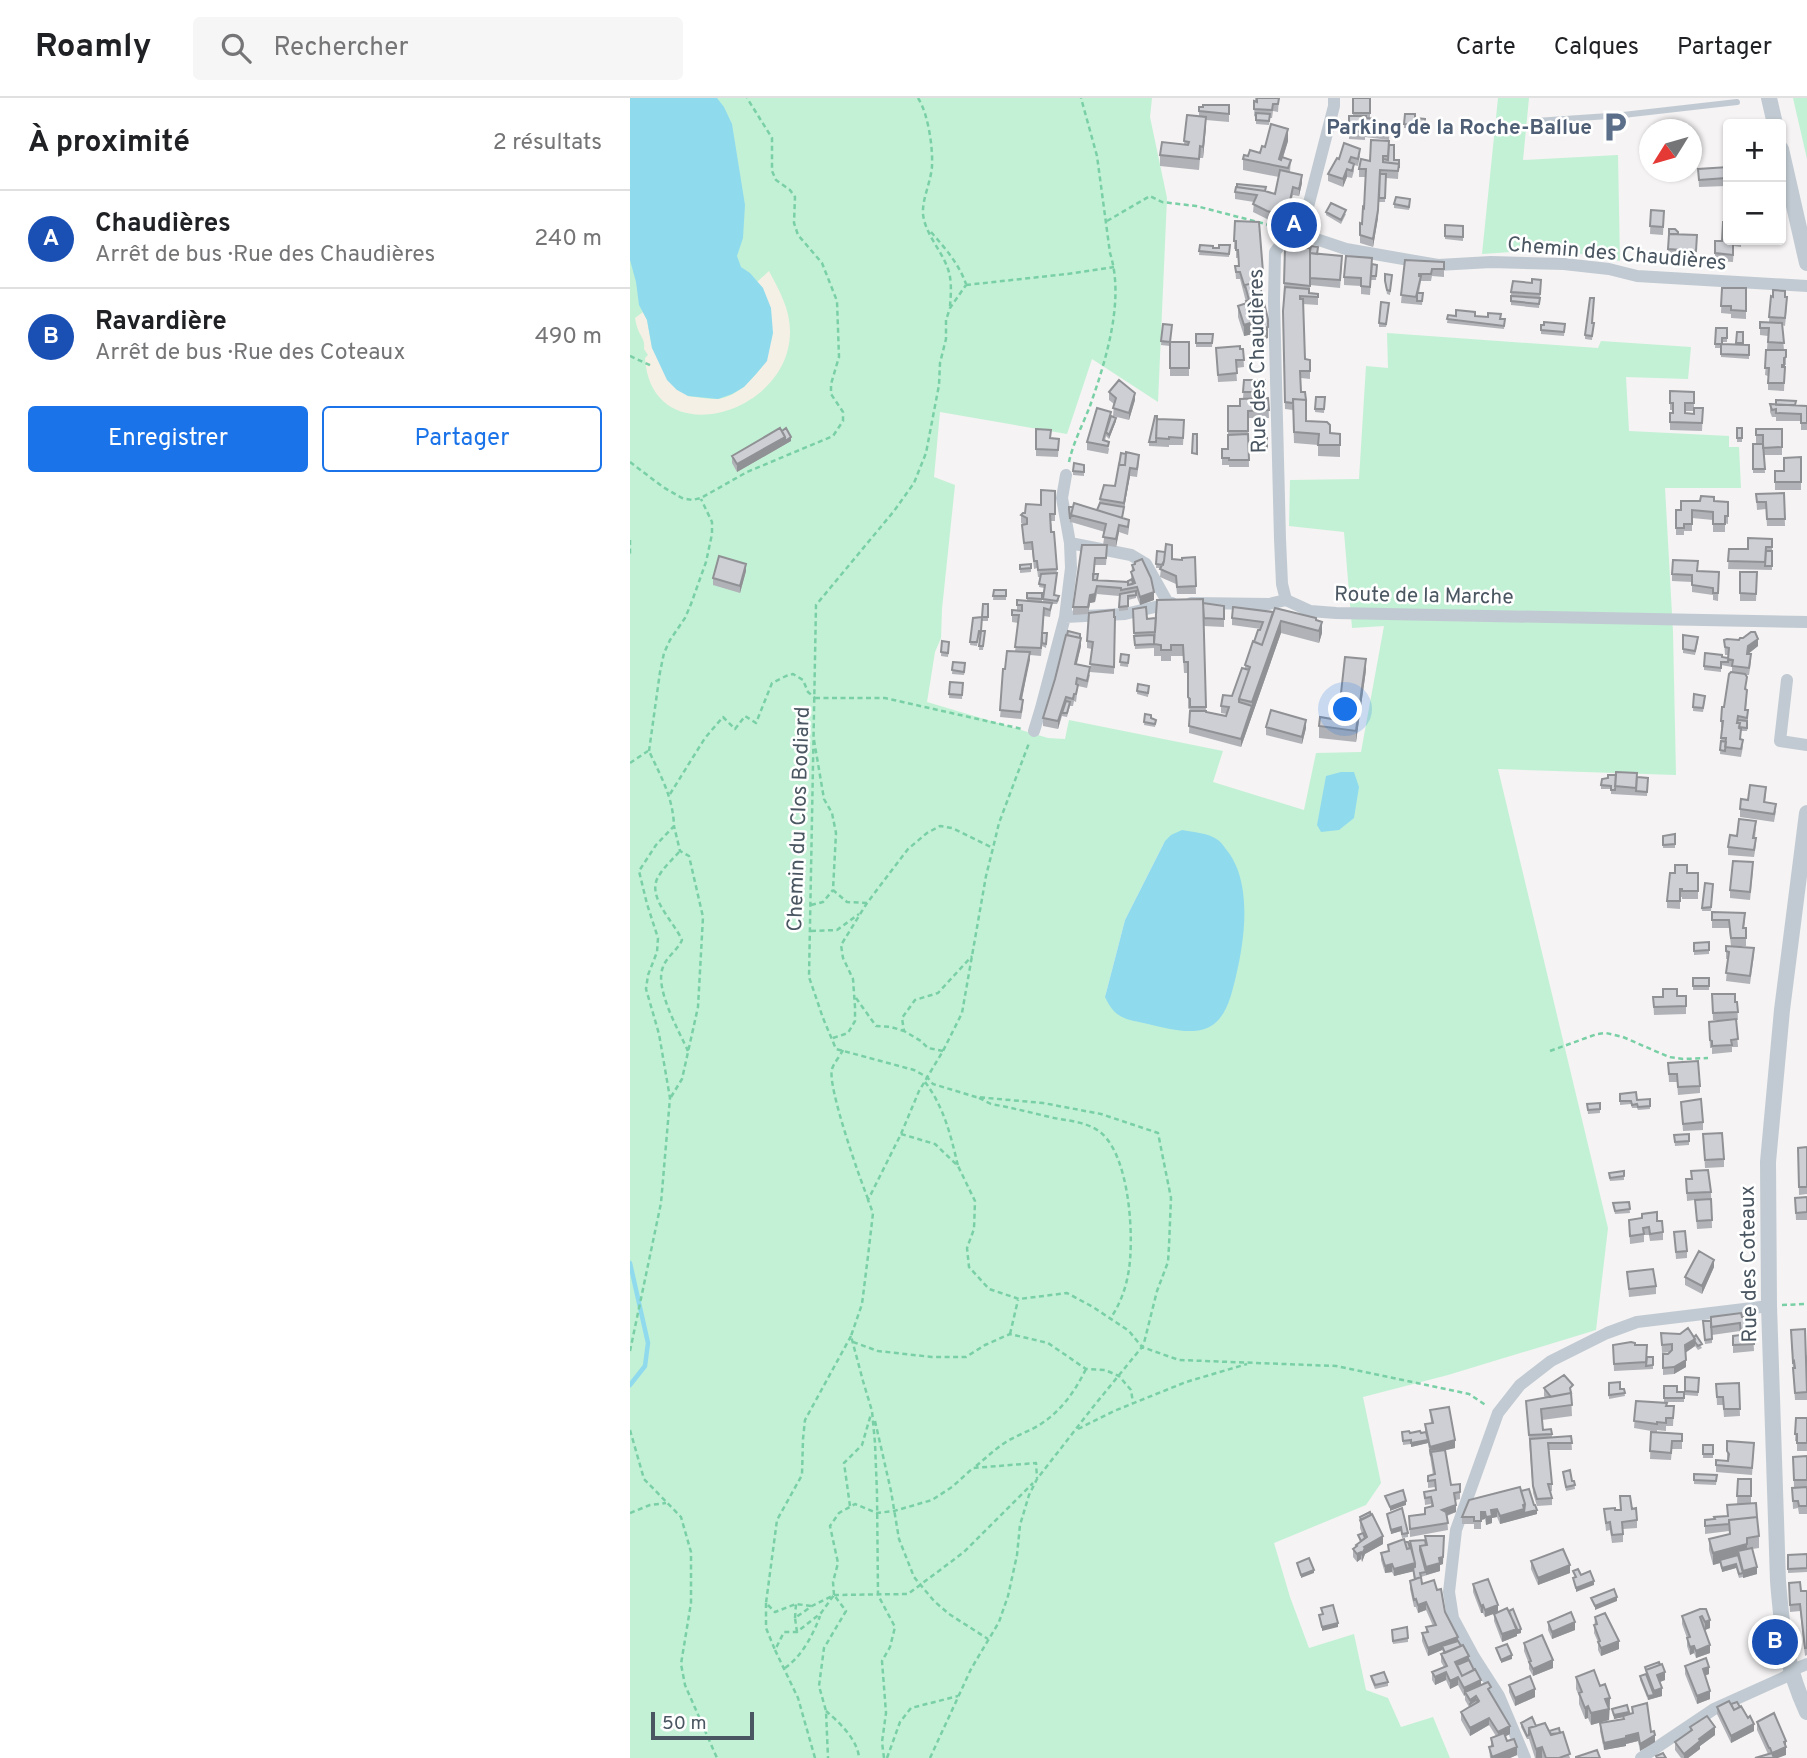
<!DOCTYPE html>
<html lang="fr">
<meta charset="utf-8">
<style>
body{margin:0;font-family:Overpass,sans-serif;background:#f6f6f6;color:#202124}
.controls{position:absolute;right:21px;top:21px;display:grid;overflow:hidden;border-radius:7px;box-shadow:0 2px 5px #0004}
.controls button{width:63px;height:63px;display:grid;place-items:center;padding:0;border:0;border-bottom:2px solid #e0e0e0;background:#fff;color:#202124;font:35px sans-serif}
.compass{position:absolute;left:1009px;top:21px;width:63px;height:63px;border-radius:50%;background:#fff;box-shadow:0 2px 5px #0004;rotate:233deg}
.scale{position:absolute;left:21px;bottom:18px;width:103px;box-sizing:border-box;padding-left:7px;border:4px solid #4a5661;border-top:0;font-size:19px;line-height:24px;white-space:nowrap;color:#4a5661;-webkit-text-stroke:5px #fff;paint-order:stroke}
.you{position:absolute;left:716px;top:612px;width:24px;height:24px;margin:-18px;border:5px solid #fff;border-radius:50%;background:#1a73e8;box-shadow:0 0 0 10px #1a73e833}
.badge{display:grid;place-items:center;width:46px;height:46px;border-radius:50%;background:#1a73e8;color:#fff;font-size:23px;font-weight:700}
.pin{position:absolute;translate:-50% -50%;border:4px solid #fff;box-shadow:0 2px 7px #0006}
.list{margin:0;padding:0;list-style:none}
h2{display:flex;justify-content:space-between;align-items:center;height:91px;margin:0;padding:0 28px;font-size:30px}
h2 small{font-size:23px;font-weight:400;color:#757577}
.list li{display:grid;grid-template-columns:46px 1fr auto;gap:21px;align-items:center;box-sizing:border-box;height:98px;padding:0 28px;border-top:2px solid #e0e0e0}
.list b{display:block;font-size:26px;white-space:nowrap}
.list p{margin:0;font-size:23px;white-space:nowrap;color:#757577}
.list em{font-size:23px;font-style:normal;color:#757577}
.actions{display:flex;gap:14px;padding:21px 28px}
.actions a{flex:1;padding:16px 0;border:2px solid #1a73e8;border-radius:7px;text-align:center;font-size:24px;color:#1a73e8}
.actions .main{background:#1a73e8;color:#fff}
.icon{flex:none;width:38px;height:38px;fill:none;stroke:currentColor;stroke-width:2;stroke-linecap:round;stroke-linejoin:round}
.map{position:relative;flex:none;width:1177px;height:1660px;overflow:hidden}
header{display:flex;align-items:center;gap:42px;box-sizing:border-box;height:98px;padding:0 35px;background:#fff;border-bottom:2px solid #e0e0e0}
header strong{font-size:33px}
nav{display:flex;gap:38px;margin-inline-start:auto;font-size:24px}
.search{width:490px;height:63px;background:#f6f6f6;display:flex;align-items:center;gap:18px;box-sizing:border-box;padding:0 24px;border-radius:7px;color:#757577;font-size:26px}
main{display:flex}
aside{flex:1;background:#fff}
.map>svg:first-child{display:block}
</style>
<header>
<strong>Roamly</strong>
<div class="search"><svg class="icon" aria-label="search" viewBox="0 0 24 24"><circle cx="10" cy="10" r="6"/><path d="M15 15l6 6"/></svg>Rechercher</div>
<nav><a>Carte</a><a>Calques</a><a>Partager</a></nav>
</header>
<main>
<aside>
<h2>À proximité<small>2 résultats</small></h2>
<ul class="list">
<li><span class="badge" style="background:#1a4fb4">A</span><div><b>Chaudières</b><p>Arrêt de bus · Rue des Chaudières</p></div><em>240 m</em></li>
<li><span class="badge" style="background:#1a4fb4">B</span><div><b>Ravardière</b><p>Arrêt de bus · Rue des Coteaux</p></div><em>490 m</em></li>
</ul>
<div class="actions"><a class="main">Enregistrer</a><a>Partager</a></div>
</aside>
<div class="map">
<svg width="1177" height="1660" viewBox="0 0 1177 1660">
<rect width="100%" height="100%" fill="#f5f3f3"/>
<path fill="#c3f1d5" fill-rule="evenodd" d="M0 0H522L520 19 537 100 528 304 462 261 437 336 310 314 304 379 325 387 312 511 311 540 305 554 297 604 418 640 435 641 439 622 593 653 583 684 674 712 686 655 731 654 754 528 722 530 714 434 659 428 660 382 729 381 736 268 758 270 757 235 968 250 971 243 1061 249 1058 281 996 279 999 333 1099 338V349H1109L1111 390H1035L1043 534 1046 677 868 671 978 1130 966 1232 818 1277 733 1299 751 1385 736 1407 644 1445 660 1499 679 1550 724 1536 736 1592 758 1600 771 1629 803 1619 820 1660H0ZM535 743 475 899 495 822Z
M868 0H899L893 62 988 57 990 163 923 151 852 156Z
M1163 0H1177V61Z"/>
<path fill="#f5f0e5" d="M139 173C149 192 160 211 160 233 161 317 21 357 15 260L18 257 14 251C15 243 12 240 9 234 7 230 6 225 5 220L13 214 17 222 22 250 58 298C67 299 78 301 87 301 110 298 124 279 137 262L133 190 127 184Z"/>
<path fill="#90daee" d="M0 0H87L94 9 102 26 115 107 113 140 107 158 111 169 120 175 133 190 141 210 143 235 137 263 126 276 114 289 102 296 88 301 58 298 47 292 37 282 22 250 17 222 9 207 6 184 0 162Z
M711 674H724L729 689 724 720 709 732 691 734 687 727 696 678Z
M552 732C563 734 579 735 588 742 591 744 593 747 595 750 623 782 615 840 606 878 602 894 598 915 584 926 568 939 540 931 522 927 498 921 486 923 475 899L495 822 535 743 541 737Z"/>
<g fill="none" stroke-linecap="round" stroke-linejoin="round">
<path stroke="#90daee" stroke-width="4.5" d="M0 1165 18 1245 15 1268 0 1287"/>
<path stroke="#7ad0a6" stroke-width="2.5" stroke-dasharray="5 3.5" stroke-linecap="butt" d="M288 0C298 15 303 49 302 68 301 84 292 101 293 116 295 136 312 153 318 171 322 182 321 196 320 208
M477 123 520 98 532 104 566 108 651 130
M301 134C315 150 329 166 336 186
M336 187 437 176 484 169
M0 258 22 268
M0 364 33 389 52 400 62 402 71 400 117 374 203 338 213 323V314L201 296V286L209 259 207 203 192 165 168 137 164 125 165 99 160 92 146 82 142 73V40L117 0
M439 364C443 345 453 326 460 308 476 262 495 202 480 155L467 58 451 0
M0 442V456
M185 600H255L392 631
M184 642 194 701 202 715 206 735 203 792 217 804 237 805
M19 653 30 574 34 555 40 542 55 520 61 506 76 464 82 436V424L71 401
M0 665 18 653
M40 696 75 640 93 619 105 631 115 618 126 625 142 585 156 578 163 576 173 582 178 594 185 600
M49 754C43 761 35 768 30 776 14 797 43 822 52 842 48 852 37 858 33 869 24 890 49 933 58 953
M181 807 193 804 203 792
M181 833 207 832 229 816
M226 900 246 928 261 929 274 933
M203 940 218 935 225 923V909L223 881 213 860 211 847 237 805 278 751 297 735 310 728 322 730 363 750
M213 952C210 958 204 965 202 971 197 988 230 1081 238 1101
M313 953 298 950 291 943 274 933 272 920 285 902 308 895 342 858
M920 953 967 936 976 935 993 939 1039 959 1053 961 1078 960
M295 984C314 1009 321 1038 328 1068
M41 999 52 981 68 909 73 819 59 758 50 753 44 728
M349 1000 361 1006C383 1010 403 1015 424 1020 440 1023 457 1024 470 1034 500 1057 505 1142 498 1177 495 1193 489 1208 480 1221
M271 1036 305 1046 328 1068 345 1103 344 1131 337 1150 339 1169 359 1191 389 1201 437 1195 463 1209 499 1233 512 1249 549 1262 706 1268 839 1296 857 1308
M1152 1207 1177 1206
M380 1236 388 1202
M223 1244 248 1253 302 1259H336L355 1247 380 1236 418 1245 456 1271 475 1272 489 1278 501 1292 503 1305
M0 1253 31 1105 40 1000 29 936 16 891 18 877 27 854 28 840 17 806 9 773 26 747 44 728C43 699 31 679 19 653
M245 1323 261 1393 269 1441 284 1479 304 1503 319 1516 358 1541
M448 1331 484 1313 556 1284 617 1266
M0 1332 14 1381 51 1419 61 1454V1505L51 1566 55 1587 87 1660
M346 1368C356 1360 365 1351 376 1344 387 1337 400 1333 411 1326 432 1312 445 1293 456 1271
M220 1408 214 1365 232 1347 241 1316
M0 1415 20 1407 36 1405
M204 1497 203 1484 208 1465 200 1428 209 1415 225 1406 247 1415 264 1413 302 1402 322 1389 343 1370 406 1365 407 1380
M136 1505V1530L145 1552
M181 1508 166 1506 145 1514 136 1505 147 1422 172 1377 173 1341 175 1322 221 1238
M165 1520 166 1506
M167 1534 165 1520 182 1508 204 1497 278 1496 334 1454 403 1385
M155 1570C172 1558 183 1537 190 1518
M196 1613C209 1624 228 1642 229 1660
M185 1660 168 1600 145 1552 154 1534H167L191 1515 204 1497 216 1513 194 1550 189 1588 196 1613 198 1660
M254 1660 252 1644 256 1615 252 1563 260 1549 265 1529 248 1497 247 1395 245 1345 242 1313 233 1283 221 1238 232 1206 238 1158 243 1115 238 1102 271 1036 289 993 313 953 332 915 356 778 363 750 369 725 399 645
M257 1660 270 1624 281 1610 328 1598
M300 1660 341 1571 369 1524 378 1498 387 1457 390 1427 399 1397 407 1381 463 1309 512 1249 514 1245 527 1193 538 1164 539 1148 541 1100 528 1035 471 1016 413 1005 346 999 303 986 297 979 284 972 206 951 193 920 179 879 186 507 264 413 284 385 296 355 309 287 310 265 316 241V222L320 210 336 187"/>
<path stroke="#c1cad2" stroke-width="6" d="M906 23 993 17 1107 4"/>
<path stroke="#c1cad2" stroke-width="12" d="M671 136 716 151 808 167 861 164 934 166 979 171 1007 178 1177 188
M671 136 704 8V0
M440 445 501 457 516 466 538 505
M656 502 652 486 650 441 644 203 645 154 654 142 671 136
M561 505 639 506 656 502 680 513 706 515 1177 524
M435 519 495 516 542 505
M1157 582 1150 643 1177 647
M404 633 411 610 435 519 441 470 440 445 432 400 436 377
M895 1660 869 1598 844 1559 823 1520 819 1494 826 1432 868 1315 890 1287 921 1263 977 1235 1007 1224 1139 1208
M1011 1660 1084 1611 1155 1579 1165 1571 1177 1566"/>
<path stroke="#c1cad2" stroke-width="16" d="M1139 0 1145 26
M1151 51 1177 165
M1177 715 1152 912 1138 1064 1139 1208 1148 1483C1152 1532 1156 1569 1177 1614"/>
</g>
<path fill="#b0b2b7" d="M625 0H649L648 14 643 13 642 20H640L639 27 626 26V19L624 18Z
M723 0H740V20L745 27 760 29 759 42 735 39V42L719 41V18H723Z
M599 7V24L576 22 573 60H570L569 72 530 68V57L554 46 557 17 569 18V9Z
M785 20 795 21V31L774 30V26Z
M658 43 653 60 661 62 660 74 672 85 669 98 663 97 660 107 665 116 662 128 637 121 623 114 624 104 605 101V94L636 93 645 96 649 79 613 72V61L618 58 630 55 635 49Z
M714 45 730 58 728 68 724 67V73L722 80 717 79 713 89 698 83V76L709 61Z
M759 47 764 62H769L768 81 756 80 755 104H749V94L748 120 743 149 730 145V125L732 126 734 110 736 79H729V71Z
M1098 69V85H1096V88L1069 89 1068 71Z
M780 105 779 112 764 110V106Z
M1021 112 1034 113 1033 137 1020 136Z
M1095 112H1098V142H1111V149L1104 148 1103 164 1085 163V143H1092Z
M696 114 716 116 711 126 696 117Z
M605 123 633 181 630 190 638 240 630 242 629 240 625 241 623 236 614 238 608 219V208L616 205V204L610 181H606L605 168H609L608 160H606V151H604Z
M815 127 833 128V143L815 141Z
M1039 136 1067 137 1066 160 1038 158Z
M570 147 589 150 600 147 599 159 569 157Z
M655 150 687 156 712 166 710 190 680 187V182V195L688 196V207L673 206 675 261 680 262V281L671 280V294L676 323 700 335 710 336V359L688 358V347L664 345 663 312 655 311 653 221Z
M775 162 814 164V179L802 178 801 183H791L789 195H793L792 207 771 205Z
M742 167H747L746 182H741L740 197 731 196V188L714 187V179Z
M755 176 762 177 760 197 757 196 755 186Z
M911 189 909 210 881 207V194Z
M1092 190H1116V221L1101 220V216L1091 215Z
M1141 198 1155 199 1157 207 1155 228 1152 227 1154 252H1156V267H1154V269H1155L1154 293 1138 292V278L1135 277 1138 238 1130 237V230L1139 224Z
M759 209 756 229H749V225Z
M818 217 845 218 875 221 874 231 817 225Z
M963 225 962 242 955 241V237Z
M533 226 541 244H559V278H540V248L531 247Z
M935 226 934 238 911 236V227Z
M1086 230H1097V244H1092V246L1106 247 1107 234H1113V247H1119V261L1091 259V250H1085Z
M566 236H583L582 249H566Z
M586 250 613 251 614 269 606 270 607 283 588 284Z
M614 282H635V300H638L639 320H618L619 369H599V367H592V351H598V308H610L613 301Z
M1040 293 1064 294V313H1055V315L1064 316 1073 310 1072 333 1040 332V315H1043V312H1040Z
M479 294 505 302 499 322 483 318 484 306 479 302Z
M686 299H695L694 315 685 314Z
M1140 306 1177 308V332H1171V323H1146V319H1142L1140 314Z
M481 318 486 323 479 341 476 338 475 343 479 351 478 356 457 352V344Z
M527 321 554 330 553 347H539V349L519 348V344Z
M1107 330H1112V344H1107Z
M406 331 421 340 429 341 428 359 406 358Z
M1126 331H1152V357H1134L1135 375H1123V346H1133V345H1126Z
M152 333 161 343 107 374 102 365V358Z
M628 340H637V355L629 356Z
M491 355 509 364 507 379 500 378 492 420 499 430 498 437 489 434 486 449 473 447 475 434 441 424 440 425 439 409 467 412 470 401 485 388Z
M1171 359V392H1145V373H1154Z
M454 367V378L443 377V373Z
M425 393V423H421L427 471 425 497 429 502 427 506H422L420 519 414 518 413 535 417 539 416 550 412 548 411 558 400 557 392 602 393 609 391 621 370 619 375 571 385 554 388 525 382 524V512L387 513V502L397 503V495H412V504H413L414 490 409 489 410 479H408L407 470 404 471 402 452H394L392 427H394L391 425V417L411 407Z
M1154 395 1155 428H1137L1136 411 1127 412 1126 396Z
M1084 403 1098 404V426L1095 425V434H1083V422L1062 420V433H1054V437H1046V412H1051Z
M1142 441V472L1098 471 1099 451H1118Z
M452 447 477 455 476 467H465L464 476 467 482 498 484 501 482 502 467 505 466V464L524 502 510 507 506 497V500L498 502V512L489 513V498L467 496 465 504 460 505 458 516 443 517V509Z
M527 453 542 461 552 462 565 459 566 496H547L546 486 530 479 531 470H526Z
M401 466V474L390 475V467Z
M116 473 110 495 83 487V480Z
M1068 473 1089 474 1088 503 1083 502V497L1062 494V484L1042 483V476Z
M1110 474H1127L1126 503H1110Z
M364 492H376V502H363Z
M573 505 594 508V529L574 528 576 614 596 618 597 616 591 615V608L602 598 615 570V567L631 531 602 527V520L686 522 692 535 689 545 651 535 611 649 559 635 560 612 558 610V575H554L553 558H541V563H531V558H524V550L505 551 503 511 517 521 526 520Z
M358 506V523H352L351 533H355L353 552H349L350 536 349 537 347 548 340 547 343 520 352 519Z
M484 519H485L484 576 460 574 462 551 457 550V543Z
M450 536 451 548 446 567 460 577 457 590 448 588 446 604 444 603 443 608H440L437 619 432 618 428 631 413 628V620Z
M1053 537 1068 543 1065 557 1053 555Z
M1094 542 1128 548 1118 556 1121 564 1119 577H1115L1117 599 1116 612 1118 620 1117 633H1111V641L1113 649 1111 659 1090 656 1092 630H1091V623L1102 574V569L1091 567V574L1074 572V568L1092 559 1098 560V557H1095Z
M312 543 319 544 318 559 311 558Z
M491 556 499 557 498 569 490 568Z
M323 564 335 565 334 577 322 576Z
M736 572 726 644 689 640V628L708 622Z
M320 584 333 585 332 601 319 600Z
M508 586 519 588 518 599 507 596Z
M1064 596 1075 601 1073 614 1063 613Z
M515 616 521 620 526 622 525 629 514 627Z
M636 629 676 630 672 646 636 637Z
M1007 679 1018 680 1017 698 981 696V691H971V687L978 680Z
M1136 697 1135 704 1146 713 1144 724 1110 719V711L1118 702Z
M1126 730 1125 740 1126 747 1124 759 1098 757V749L1107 738Z
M1045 736V750H1033V738Z
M1123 772 1120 802 1100 800V792Z
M1057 775H1068V801H1052V799H1050V811L1037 810V803Z
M1075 785 1083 786 1081 813H1072Z
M1082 814 1100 815 1115 823 1114 830H1116V848H1101L1099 830H1082Z
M1079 844V856L1064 857V845Z
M1096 853 1124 857 1120 886 1096 883 1098 861H1096Z
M1063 880H1079V892H1063Z
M1082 896 1107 904 1108 922H1106L1108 949H1102V954L1082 956V950H1080L1079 924 1094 922H1083Z
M1056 898V916L1024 917 1023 899Z
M1038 965 1070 988V995L1048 997 1047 984H1039Z
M990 996 1007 1002 1020 1001V1011L1008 1012 1007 1010H1002L1001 1006 990 1007Z
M1051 1004 1073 1024V1032L1053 1033Z
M970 1005V1015L958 1016 957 1006Z
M1059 1036V1047L1045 1048 1044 1037Z
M1073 1036 1094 1061V1069L1075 1070Z
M1177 1049V1096L1169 1097 1168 1050Z
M994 1073V1082L980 1083 979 1079Z
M1061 1073 1081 1094 1082 1130 1067 1131 1065 1102 1057 1103 1056 1081H1061Z
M1177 1099V1122H1166L1165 1100Z
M999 1104 1000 1115 985 1116 983 1105Z
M999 1122 1027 1123 1033 1134V1142L1020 1143 1019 1137H1014V1144L1000 1146Z
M1044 1134 1057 1153V1160L1046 1161Z
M1084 1169 1072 1196 1055 1187V1179Z
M997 1174 1026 1188V1196L999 1199Z
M1122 1218 1124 1253 1103 1255V1238L1111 1237 1110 1233 1082 1237V1245L1075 1246 1073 1227 1112 1219Z
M1058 1230 1072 1250 1068 1252 1065 1248 1055 1255 1056 1269 1044 1276 1033 1277V1256H1038L1040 1254 1032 1255 1031 1235 1050 1236Z
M1161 1240 1177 1258V1302H1165Z
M983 1247H1005L1017 1259H1023V1271L984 1273Z
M1055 1279 1069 1280 1068 1298 1055 1297Z
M979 1285 990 1291H994L995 1298 979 1301Z
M1109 1285 1110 1318 1094 1319 1093 1307H1087L1086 1286Z
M1034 1288 1047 1294H1054V1304H1034Z
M914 1290 943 1295 941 1296 942 1318 912 1322 913 1332 922 1336V1339L941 1338 942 1352H919L922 1386V1393L920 1394 922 1400V1407L907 1408 903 1395 896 1303 916 1300 914 1298Z
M1006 1303 1044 1308 1043 1328H1036V1333L1027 1332V1334L1004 1330Z
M800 1312 825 1350 815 1352 821 1387 830 1386V1401L826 1402V1414L817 1418 818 1432 780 1439 779 1418 795 1416V1410L801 1408V1406L795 1407 794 1394 805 1392V1389L798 1390V1378L803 1377 798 1345 781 1349V1346L773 1347 772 1334 780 1335 795 1334V1326L801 1325Z
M1166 1320H1177V1353H1167V1343H1165Z
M1021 1334 1052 1336V1351H1042L1041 1362 1020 1361Z
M1073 1347H1083V1360H1073Z
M1124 1352 1122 1377 1086 1374V1362L1098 1363 1097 1361V1353Z
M1177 1358V1416H1169L1168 1410 1163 1411 1162 1390 1164 1389 1163 1359Z
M933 1374 942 1383H944L945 1391 936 1393Z
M1064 1376 1087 1377 1086 1387 1064 1386Z
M1108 1381H1121V1405L1129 1438V1450L1122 1451 1127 1476 1113 1480V1479L1109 1480 1106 1470 1092 1474 1090 1465 1083 1467 1079 1452V1441L1099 1436V1433L1075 1436V1422L1097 1418V1407L1115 1406H1107Z
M891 1393 907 1416 870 1426 867 1419 862 1420V1425L856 1427 855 1421 851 1422V1431H844V1426H832V1419Z
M990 1398 1002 1411 1007 1422V1430L993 1431V1444L982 1445 980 1432 976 1433 974 1411 991 1412Z
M757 1416 778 1435V1439L772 1440 771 1433 761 1436Z
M730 1419 753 1446 735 1456 732 1464 731 1461 727 1464 723 1459V1451L726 1449V1447L730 1444 728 1437 732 1436 730 1430Z
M795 1438 813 1466 810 1467V1473L791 1479 792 1486 815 1514 828 1543 851 1587 861 1597 880 1636 876 1638 877 1643 887 1657 880 1660H860L859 1649H861V1640L866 1638 859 1627 840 1638 831 1622V1614L839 1609 835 1602V1597L834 1598 828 1587 820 1591 816 1582 805 1587 802 1582V1574L814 1569 811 1564V1556L814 1555 812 1552 798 1558 792 1543V1535H796V1529L803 1528 796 1512 788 1515 786 1509H784L780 1491V1483L784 1482 783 1473 764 1478 762 1474 755 1475 751 1462V1455L758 1453V1447L775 1444 782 1453 780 1443 795 1442Z
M1177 1456V1474L1158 1475V1457Z
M901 1463 940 1475 908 1487 901 1471Z
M843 1486 868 1514 891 1535 887 1536V1538L872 1544 864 1523V1516L855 1519 853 1515H851L843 1494Z
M1159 1493H1177V1557L1175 1558 1170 1513 1160 1514Z
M1070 1511 1080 1530 1075 1532 1080 1555 1066 1560 1064 1555 1060 1557 1057 1548V1540L1052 1526V1518Z
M965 1519 989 1551 971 1558 968 1552V1544L964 1535Z
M918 1524 945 1532 922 1541 918 1532Z
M762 1536 778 1540V1544L763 1546Z
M894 1545 923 1570 903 1578 899 1571V1566L894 1553Z
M1055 1568 1079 1576 1075 1578 1080 1601 1067 1606 1055 1576Z
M1015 1569 1035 1582 1030 1584 1032 1598 1018 1602 1010 1582V1578L1016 1576Z
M741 1578 758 1584V1588L745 1591 741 1581Z
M946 1579 970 1588 980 1600 979 1622 961 1627 958 1620 955 1621 949 1606V1598L946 1591Z
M879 1587 905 1599 885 1608 879 1594Z
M1101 1606 1110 1609 1124 1633 1101 1645 1087 1616V1609Z
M1002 1609 1021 1634 1025 1644 1010 1653 1008 1643 996 1646V1648L974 1652 970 1633V1625L993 1621V1619L984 1621 982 1611 999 1617 1002 1616Z
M1127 1624 1156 1643V1657L1138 1656 1127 1632Z
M891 1625 906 1628 920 1635 929 1630 940 1660H905L899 1641H897L891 1629Z
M1060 1629 1085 1637 1070 1648V1651L1058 1660H1051L1045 1652V1644L1060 1633Z"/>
<path fill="#909195" d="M576 19V30L573 60V49Z
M658 31V43L650 68 649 61Z
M717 71V79L713 89V81Z
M750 72 748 120 743 149V141Z
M672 77V85L669 98V91Z
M633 174V181L629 195 615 190Z
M638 221V240L630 242V231Z
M623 224V236L614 238V227Z
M629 229V240L625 241V230Z
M505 295V302L499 322V315Z
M486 320V323L479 341V337Z
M155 339H161V343L107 374V366Z
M500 370V378L491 427 494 405Z
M489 427V434L486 449V441Z
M116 466V473L110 495V488Z
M467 488 465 504 460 505 458 516 460 497Z
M524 494V502L510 507V499Z
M651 523V535L611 649V641L622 608V604Z
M692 524V535L689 545V533Z
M451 540V548L445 574V566Z
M1128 541V548L1118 556 1117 563 1118 548Z
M400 554V562L390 609V601Z
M736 561V572L726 644V633Z
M436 599V607L432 615 428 631V623Z
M676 622V630L672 646V639Z
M1084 1162V1169L1072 1196V1188Z
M1065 1241V1248L1055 1255V1247Z
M1056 1262V1269L1044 1276V1269Z
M798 1342V1345L781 1349V1345Z
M825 1342V1350L800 1356V1349Z
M776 1403V1407L760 1413V1409Z
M895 1406 907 1412V1416L870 1426V1418Z
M826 1407V1414L812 1419V1412Z
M867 1411V1419L862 1420V1425L856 1427V1419L861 1412Z
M851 1414H855V1421L851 1422Z
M771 1429V1433L761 1436V1432Z
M753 1438V1446L735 1456 732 1464V1456L734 1449Z
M814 1438 813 1466 810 1467V1473L796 1477V1469L809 1460Z
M1117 1446V1458L1108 1453V1460L1090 1462V1465L1083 1467V1455Z
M731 1454V1461L727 1464V1456Z
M785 1465V1473L764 1478V1471Z
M762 1466V1474L755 1475V1468Z
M1106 1466V1470L1092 1474V1470Z
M940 1467V1475L908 1487V1480Z
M1127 1469V1476L1113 1480V1473Z
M684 1472V1475L671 1480V1477Z
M964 1483V1487L946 1494V1490Z
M987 1499V1503L965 1512V1508Z
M796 1504V1512L788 1515V1507Z
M853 1507V1515H851V1508Z
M868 1507V1514L855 1519V1512Z
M1080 1522V1530L1075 1532V1524Z
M945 1524V1532L922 1541V1534Z
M708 1525V1529L692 1533V1529Z
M887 1531H891V1535L887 1536V1538L872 1544V1536Z
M828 1539V1547L812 1548V1552L798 1558V1550Z
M989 1543V1551L971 1558V1550Z
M1080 1547V1555L1066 1560V1553Z
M1064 1548V1555L1060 1557V1549Z
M882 1557V1561L871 1565V1562Z
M839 1558V1566L827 1571 825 1564Z
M923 1562V1570L903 1578V1571Z
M1079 1569V1576L1073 1578V1571Z
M816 1574V1582L805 1587V1579Z
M1035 1574V1582L1027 1585V1577Z
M828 1579V1587L820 1591V1583Z
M851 1582V1590L835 1594V1597L834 1598V1590Z
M1032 1590V1598L1018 1602V1598L1024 1597V1593Z
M905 1591V1599L885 1608V1600Z
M1080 1593V1601L1067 1606V1598Z
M846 1598V1605L840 1606V1602Z
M980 1600 979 1622 961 1627V1615L975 1601Z
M958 1608V1620L955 1621V1610Z
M999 1614V1618L984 1621V1617Z
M859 1620V1627L840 1638V1630Z
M1124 1626V1633L1101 1645V1638Z
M880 1628V1636L868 1642V1634Z
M1085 1629V1637L1070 1648V1651L1058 1660H1054V1656L1069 1641Z
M1008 1635V1643L996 1646V1648L974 1652V1645Z
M1025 1637V1644L1010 1653V1646Z
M1156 1643V1657L1148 1660H1142V1655Z
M887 1649V1657L880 1660H862V1659Z
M912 1649V1660H906V1651Z"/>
<path fill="#cdcfd5" stroke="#909195" stroke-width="2" d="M627 0H649L648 6H643L642 12 624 11V3L627 4Z
M723 0H740V15H723Z
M573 7H599V16L569 13V9H573Z
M626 15 640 16 639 23 626 22Z
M775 16H785V20L795 21V27L774 26Z
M557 17 576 19 573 49 570 48 569 61 530 57 532 44 558 47 559 44 554 43Z
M719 18H736V20L745 21V27L760 29 759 34 735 31V34L719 33Z
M641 26 658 31 649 61 651 62 652 59 661 62 658 70 613 61 614 57 618 58 620 52 630 55 632 48 635 49Z
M741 42 759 43 758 58H753V64L769 66 768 73 750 72 748 112 743 141 730 137V125L732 126 733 109 734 110 736 71H729L731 61 740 63Z
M714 45 730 51 728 61 721 59 719 64 724 66 722 73 717 71 713 81 698 76 707 60 709 61Z
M759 47H764V62H769V70V66L753 64V61L758 62Z
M1098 69V77H1096V80L1069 82 1068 71Z
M650 72 672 77 669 91 663 89 659 107 665 108 662 120 637 113 623 106 627 97 605 94 606 89 635 93 645 96Z
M750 76H756L755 100H749Z
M607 86 636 89 635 93 607 89Z
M766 99 780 101 779 109 764 106Z
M701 105 716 112 711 122 696 114Z
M1021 112 1034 113 1033 129 1020 128Z
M1095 112H1098V121L1094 120Z
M605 123 629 124 633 174 629 186V184L615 187V190L610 174H606L605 168H609L608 152H606V143H604Z
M1093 124H1098V142H1103V157L1085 155V143H1092Z
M815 127 833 128V139L815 138Z
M1039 131H1045L1048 134V136H1039Z
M1039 136 1067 137 1066 153 1038 151Z
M570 147 583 148V150H589V147H600L599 156 569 153Z
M681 148 688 149 687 156 680 155V158V153Z
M655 150H680V188L654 185Z
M680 155 712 158 710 182 680 180Z
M716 158 742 160 740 189 731 188V180L714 179Z
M775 162 814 164V171H802L801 176H789V178H791L786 199 771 197Z
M742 166 747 167 746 178H741Z
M755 176 762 177 760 193 757 192 755 183Z
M902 181 911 182 910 196 881 194 883 183 902 185Z
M629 184 638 221V229L630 231 629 229 625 230 623 224 614 227 608 208 617 205 616 203 619 202 615 187Z
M655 189 679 191V195L688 196V199L670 198V201H673L675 261 680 262V273H670L671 294H675L676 302 663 301V305L655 304 653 213Z
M1092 190H1116V213L1101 212V208H1091Z
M1143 192 1155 193V199H1157L1155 220 1139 219 1141 198 1143 199Z
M787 195H793L792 203H787Z
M881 198 910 200 909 206 881 203Z
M960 200H964L962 225H964L962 238 955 237Z
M751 204 759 205 756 226 749 225Z
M826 212 845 214V218L858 219V215L871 216 870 221H875L874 228 817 221 818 217 826 218Z
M914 224 935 226 934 234 911 232V227H914Z
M1130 224 1152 225 1154 245 1138 244 1139 230H1130Z
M533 226 542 227 540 244 531 243Z
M1086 230H1097V240H1092V246H1085Z
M1107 234H1113V245H1106Z
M566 236H583L582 245H566Z
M540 244H559V270H540Z
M1091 246 1119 247V257L1091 256Z
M610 248V251H613L614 262H606L607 275 588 277 586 250Z
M1136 252H1156V259L1154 260V267H1152V269H1155L1154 285H1138L1139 270H1135Z
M489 282 505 295 499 315 483 310 486 300 479 294Z
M614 282H635V294H613Z
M1040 293 1064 294V305H1055V315L1064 316V310H1073L1072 325 1040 324V315H1043V305H1040Z
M686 299H695L694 311H685Z
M638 300 639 312 618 313V333H598V308H610V301Z
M663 301 676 302V323L697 324 700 327V335L710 336V347H688L689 336 664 334Z
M1146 302 1166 303 1165 307H1146Z
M1140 306 1177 308V325H1171V316L1146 315V311L1142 312Z
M467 310 481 314 473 342 479 344 478 348 457 344Z
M481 318 486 320 479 337 476 334Z
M525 318H527L526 344H519Z
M527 321 554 322 553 340 539 339V341L526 340Z
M150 330 155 339 107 366 102 358Z
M156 330 161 339 155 343V339L152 333Z
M1107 330H1112V340H1107Z
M406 331 421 332 420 340 429 341 428 352 406 351Z
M1126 331H1152V349L1133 350V337H1126Z
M563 336H567V356L562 355Z
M618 336 619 362H599V360H592V351H598V337Z
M628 340H637V352H629Z
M1123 346H1133L1135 371H1123Z
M496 354 509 357 507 371 500 370 494 405 470 401 474 387 485 388 489 366 495 367Z
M491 355 496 356 495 367H489Z
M1171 359V384H1145V373H1154V360Z
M444 365 454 367V374L443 373Z
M411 392 425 393V416H420L421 434H424L425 446 427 471 408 472 407 463H404L402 444 394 445 392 427 397 426V420L391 417 393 415H395L396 406 411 407Z
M1154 395 1155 421H1137L1136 404H1127L1126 396Z
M1071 398 1084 399V403L1098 404V418H1095V426H1083V414L1062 412V426H1054V430H1046V412H1051V403H1070Z
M444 405 499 422 498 429 489 427 486 441 473 439 476 426 441 417Z
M470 405 494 409 492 420 467 412Z
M439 409H443L440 421 439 411Z
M1118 440 1142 441V449H1136L1135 464 1098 463 1099 451H1118Z
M536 446 542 447V461L552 462V460L565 459 566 488 547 489 546 478 530 471 534 463Z
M452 447H477L476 460H465L463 482 498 484V487L505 485 501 474 504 472 502 467 505 466V464L512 461 521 480 524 494 510 499 507 489 491 492V490L467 488 465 496 460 497 458 509H443Z
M527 453 535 454 534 463 533 467 526 466Z
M1136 453H1142V468H1135Z
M89 458 116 466 110 488 83 480Z
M1043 462 1068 463 1067 473 1089 474 1088 495H1083V490L1062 487V477L1042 476Z
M401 466V470L390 471V467Z
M1110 474H1127L1126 496 1110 495Z
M427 475 424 497 429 498 427 503 413 501 415 487 409 486 411 476Z
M463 476H468L467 482H463Z
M502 481 503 486 498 487V483Z
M364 492H376V498H363Z
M506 493V497L498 498V508L489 509 490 496Z
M397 495H412V501L397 500Z
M573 501 576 609H560V601L558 599V564H554L553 547H541V552H531V547L524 546 527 502Z
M387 502 422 505 420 512 414 510 411 550 385 549 389 517H382V512L392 513V507H387Z
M573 505 594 508V521L574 520Z
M353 506H358V519H352L351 533H349L347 544H340L343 520 352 519Z
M516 509 517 521 526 520 525 534 504 535 503 511Z
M603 509 643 514 632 547 624 544 628 532H630L633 524 602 520Z
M645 510 686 520V522L692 524 689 533 651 523 622 604 609 601 620 569 615 567 623 543 632 547Z
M484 512V519H485L484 569 460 566 463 544 457 543 459 515Z
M351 533H355L353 548H349Z
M438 533 450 536V540L437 537Z
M1121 534H1125L1128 541 1118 548 1117 556H1121L1119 570 1102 568 1103 562 1098 561 1099 550 1095 549 1094 542 1097 541 1109 542 1110 540H1113Z
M412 535H417L416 546 412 545Z
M436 537 451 540 445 566 460 569 457 583 447 580 446 586 448 587 446 596H444L443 601 436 599 428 623 413 620 425 581Z
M524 537V546L505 547 504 538Z
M1053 537 1068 539 1065 553 1053 551Z
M312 543 319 544 318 555 311 554Z
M377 553 400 554 390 601 393 602 391 614 370 612 373 571H375Z
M1075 555 1092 557V559L1098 560V564H1091V570L1074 568Z
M491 556 499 557 498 565 490 564Z
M715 559 736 561 726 633 689 628 690 619 708 622Z
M323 564 335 565 334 574 322 572Z
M612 570 619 572 609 601V604L622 608 611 641 559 628 560 613H576V614L596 618 599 609 591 608 593 597 602 598Z
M1101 574 1115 576 1117 579 1115 591 1117 592 1115 612H1118L1117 620 1108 618 1107 625H1110L1109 630 1111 631 1110 641 1113 642 1111 651 1095 649 1096 640H1091L1093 623H1091L1092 609H1094L1099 576Z
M320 584 333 585 332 597 319 596Z
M508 586 519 588 518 595 507 593Z
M1064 596 1075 598 1073 610 1063 609Z
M436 603 440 604 437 615H432Z
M641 612 676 622 672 639 636 629Z
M515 616 521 617V620L526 622 525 626 514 624Z
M1108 622 1117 623V630L1109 629 1110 625H1107Z
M1091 643 1096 644 1095 653 1090 652Z
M986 674 1007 675 1006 690 985 688Z
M978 677H986L985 692H981V688L971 687 972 681 978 680Z
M1007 679 1018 680 1017 694 1006 693Z
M1120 687 1136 689 1134 704 1146 706 1144 716 1110 711 1111 701 1118 702Z
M1109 721 1126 723 1123 740H1126L1124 752 1098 749 1100 737 1107 738Z
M1045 736V746L1033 747V738Z
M1103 763 1123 764 1120 794 1100 792Z
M1045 767H1057V775H1068V793H1052V791H1050V803H1037L1040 775H1045Z
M1075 785 1083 786 1081 809 1072 810Z
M1082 814 1115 815 1113 830H1116V840H1101L1099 822H1082Z
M1079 844V852L1064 853V845Z
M1096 848 1124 850 1120 878 1096 875 1099 854 1096 853Z
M1063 880H1079V888H1063Z
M1033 891H1047V898H1056V908L1024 909 1023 899H1033Z
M1082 896H1105V904H1107L1108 914 1083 915Z
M1106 921 1108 941 1101 942 1102 947 1082 948V943L1080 942 1079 924Z
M1068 963 1070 988 1048 989 1047 976H1039L1038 965Z
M1006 994 1007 1002 1020 1001V1008L1008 1009 1007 1006 1002 1007 1001 1003H990V996Z
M1071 1001 1073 1024 1053 1026 1051 1004Z
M970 1005V1011L958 1012 957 1006Z
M1092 1035 1094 1061 1075 1062 1073 1036Z
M1059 1036V1043L1045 1044 1044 1037Z
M1177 1049V1089H1169L1168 1050Z
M1078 1072 1081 1094 1057 1095 1056 1081H1062L1061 1073Z
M994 1073V1078L980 1080 979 1075Z
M1177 1099V1114L1166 1115 1165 1100Z
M1081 1101 1082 1122 1067 1123 1065 1102Z
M999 1104 1000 1111 985 1113 983 1105Z
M1027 1114V1123H1032L1033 1134 1020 1136 1019 1129 1013 1130 1014 1136 1000 1138 999 1122 1012 1120V1116Z
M1055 1133 1057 1153 1046 1154 1044 1134Z
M1069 1153 1084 1162 1072 1188 1055 1179Z
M1023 1171 1026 1188 999 1191 997 1174Z
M1111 1215 1112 1219 1122 1218 1124 1246 1103 1247V1238L1111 1237 1110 1225 1081 1229V1219Z
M1073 1223H1081L1082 1241 1075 1242Z
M1058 1230 1065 1241 1055 1247 1056 1262 1044 1269 1033 1270V1256H1038L1042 1252V1246L1032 1247 1031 1235 1050 1236Z
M1175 1231 1177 1294 1165 1295 1163 1270H1165L1164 1263 1163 1264 1161 1232Z
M1066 1237 1072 1246 1068 1248 1065 1244 1064 1239Z
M1001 1244 1005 1245V1247H1017L1016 1264 984 1266 983 1247Z
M1017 1259H1023V1267L1016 1268Z
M934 1277 943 1287 940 1290 941 1295 921 1299 914 1290Z
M1055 1279 1069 1280 1068 1294 1055 1293Z
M990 1284V1291H994L995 1295 979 1297V1285Z
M1109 1285 1110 1311H1094L1093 1299H1087L1086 1286Z
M1034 1288H1047V1294H1054V1300H1034Z
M941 1295 942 1307 911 1311 913 1332 921 1331 922 1336 899 1337 896 1303Z
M1006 1303 1037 1305 1036 1308H1044L1043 1320H1036V1325L1027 1324V1326L1004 1323Z
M819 1309 825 1342 800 1349 795 1326 803 1325 800 1312Z
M1166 1320H1177V1345H1167V1336H1165Z
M779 1333 780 1335 790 1333 791 1335 796 1334 798 1342 781 1345V1342L773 1343 772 1334Z
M1021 1334 1052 1336V1343H1042L1041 1355 1020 1353Z
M941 1338 942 1345H918L922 1386H918L922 1400 907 1401 903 1388 900 1341Z
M1097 1343 1124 1345 1122 1370 1086 1367V1362L1098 1363 1099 1356 1097 1353Z
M1073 1347H1083V1356H1073Z
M814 1350V1352L801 1354V1358L800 1352Z
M815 1352 821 1387 830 1386V1394L824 1395 826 1407 812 1412 816 1414 818 1425 780 1431 779 1418 795 1416V1410L803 1408 801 1399 795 1400 794 1394 806 1392 805 1382 798 1383V1378L805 1376 801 1354Z
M1177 1358V1382H1164L1163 1359Z
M940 1372 942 1383H944L945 1387 936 1389 933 1374Z
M1064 1376 1087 1377 1086 1383 1064 1382Z
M1108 1381H1121V1398H1107Z
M890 1389 895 1406 893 1407 894 1411 870 1418 867 1411 861 1412 862 1418 856 1419 855 1414H851V1423H844V1419H832L839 1402Z
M1177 1389V1408H1169L1168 1403H1163L1162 1390Z
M899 1391 904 1407H905L907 1412 894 1415 895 1406 891 1393Z
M773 1392 776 1403 760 1409 755 1398Z
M990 1398H1000L1002 1411 1006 1410 1007 1422 992 1424 993 1436 982 1437 980 1424 976 1425 974 1411 985 1410V1412H991Z
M1126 1405 1127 1419 1099 1422V1426L1075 1428V1422L1085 1421 1084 1419 1098 1418 1097 1407Z
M772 1410 778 1435 772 1436 771 1429 761 1432 757 1416Z
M740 1414 741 1417 731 1422 730 1419Z
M742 1416 753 1438 734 1449 735 1450 732 1456 731 1454 727 1456 723 1451 727 1448 726 1447 737 1439 730 1422Z
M1127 1419 1129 1438 1117 1440V1446L1083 1455 1079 1441 1100 1436 1099 1422Z
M733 1435 735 1440 731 1443 728 1437Z
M795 1438H814L813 1459 809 1460 810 1465 796 1469 790 1448 797 1447Z
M774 1441 777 1451 781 1450 785 1465 764 1471 762 1466 755 1468 751 1455 759 1453 758 1447Z
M795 1442 796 1447 790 1448V1452L796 1474 790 1475 791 1479 785 1481 783 1470 785 1469V1465L780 1443Z
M775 1444H778L780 1450 777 1451Z
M1122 1450 1127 1469 1113 1473 1108 1453Z
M933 1451 940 1467 908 1480 901 1463Z
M1177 1456V1470L1158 1471V1457Z
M1108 1457 1113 1475 1109 1476 1106 1466 1092 1470 1090 1462Z
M679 1460 684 1472 671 1477 667 1465Z
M948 1471 951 1477 960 1473 964 1483 946 1490 943 1480 946 1479 943 1473Z
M791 1479 792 1486 804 1482 807 1492 811 1491 815 1514 828 1539 798 1550 792 1535 798 1534 796 1529 806 1527 796 1504 788 1507 786 1501 784 1502 780 1483Z
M858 1481 868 1507 855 1512 853 1507 851 1508 843 1486Z
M1170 1484 1171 1493H1177V1550H1175L1170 1506 1160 1507 1159 1485Z
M984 1491 987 1499 965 1508 961 1500Z
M703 1507 708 1525 692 1529 689 1517 693 1516 691 1510Z
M877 1510 887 1531 872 1536 864 1516Z
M883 1511 891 1531 887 1533 879 1513Z
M1070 1511H1076L1080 1522 1075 1524 1072 1518 1070 1519 1080 1547 1066 1553 1064 1548 1060 1549 1057 1540 1060 1539 1052 1518Z
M941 1514 945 1524 922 1534 918 1524Z
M975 1515 989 1543 971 1550 968 1544 970 1543 964 1527 967 1526 965 1519Z
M777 1529 778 1540 763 1543 762 1532Z
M912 1537 923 1562 903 1571 899 1564 901 1563 894 1545Z
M828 1543 831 1548 815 1555 812 1548Z
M877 1546 882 1557 871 1562 866 1550Z
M833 1547 839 1558 825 1564 832 1578 845 1571 851 1582 834 1590 828 1579 820 1583 816 1574 805 1579 802 1574 817 1568 811 1556Z
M1076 1560 1079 1569 1073 1571 1080 1593 1067 1598 1055 1568Z
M839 1562 844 1572 832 1578 827 1567Z
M1029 1564 1030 1567 1016 1572 1015 1569Z
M1032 1566 1035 1574 1027 1577 1032 1590 1024 1593 1016 1572Z
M964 1572 970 1588 975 1586 980 1600 975 1601 979 1611 961 1615 958 1608 955 1610 949 1595 952 1594 946 1579Z
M754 1574 758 1584 745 1587 741 1578Z
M1016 1576 1024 1597 1018 1598 1010 1578Z
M900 1578 905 1591 885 1600 879 1587Z
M858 1584 861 1589 858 1591 880 1628 868 1634 859 1620 840 1630 831 1614 849 1603 846 1598 840 1602 835 1594Z
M846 1602 848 1604 841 1608 840 1606Z
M1099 1603 1104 1612 1111 1608 1118 1620 1120 1618 1124 1626 1101 1638 1087 1609Z
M1107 1604 1110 1609 1104 1612 1101 1606Z
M1017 1605 1021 1634 1024 1633 1025 1637 1010 1646 1008 1635 996 1638V1640L974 1645 970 1625 994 1621 993 1618 1003 1615 1002 1609Z
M997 1607 999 1614 984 1617 982 1611Z
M1144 1615 1156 1643 1154 1644 1156 1649 1142 1655 1144 1660H1125L1142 1655 1140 1650H1139L1127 1624Z
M1077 1618 1085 1629 1069 1641 1070 1643 1054 1656 1045 1644 1062 1632 1060 1629Z
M902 1619 906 1628 899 1630V1637L897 1638 891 1625Z
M915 1625 921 1637 933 1634 940 1656 929 1660H916L912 1649 906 1651 899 1630Z
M929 1630 930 1635 921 1636 919 1633Z
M874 1635 877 1643 884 1641 887 1649 862 1659 859 1649 863 1648 861 1640Z
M967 1652 970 1660H946V1659Z
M1033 1655 1036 1660H1027L1026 1658Z"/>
<defs>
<symbol id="parking-bare" viewBox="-9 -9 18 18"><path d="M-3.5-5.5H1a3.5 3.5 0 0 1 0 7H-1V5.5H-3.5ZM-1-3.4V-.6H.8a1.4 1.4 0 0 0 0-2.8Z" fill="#5c6f8a" stroke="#fff" stroke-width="2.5" paint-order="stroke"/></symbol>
</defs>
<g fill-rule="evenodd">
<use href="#parking-bare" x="963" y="7" width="44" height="44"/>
</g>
<g text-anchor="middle" stroke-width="5" stroke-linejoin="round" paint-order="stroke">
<g font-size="21" font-weight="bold" fill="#4e5e75" stroke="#fff" text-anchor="end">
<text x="962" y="36">Parking de la Roche-Ballue</text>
</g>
<g font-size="21" fill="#4a5661" stroke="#fff">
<text transform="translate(987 155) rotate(5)" y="7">Chemin des Chaudières</text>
<text transform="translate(627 263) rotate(-91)" y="7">Rue des Chaudières</text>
<text transform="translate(794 497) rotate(1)" y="7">Route de la Marche</text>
<text transform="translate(168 721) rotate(-88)" y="7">Chemin du Clos Bodiard</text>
<text transform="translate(1118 1166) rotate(-91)" y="7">Rue des Coteaux</text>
</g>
</g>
</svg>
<div class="controls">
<button>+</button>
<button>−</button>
</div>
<svg class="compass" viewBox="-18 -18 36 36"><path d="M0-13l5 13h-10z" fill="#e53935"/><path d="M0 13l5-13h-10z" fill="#757577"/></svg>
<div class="scale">50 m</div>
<div class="you"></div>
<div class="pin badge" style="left:664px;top:127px;background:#1a4fb4">A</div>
<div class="pin badge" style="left:1145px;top:1544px;background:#1a4fb4">B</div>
</div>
</main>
